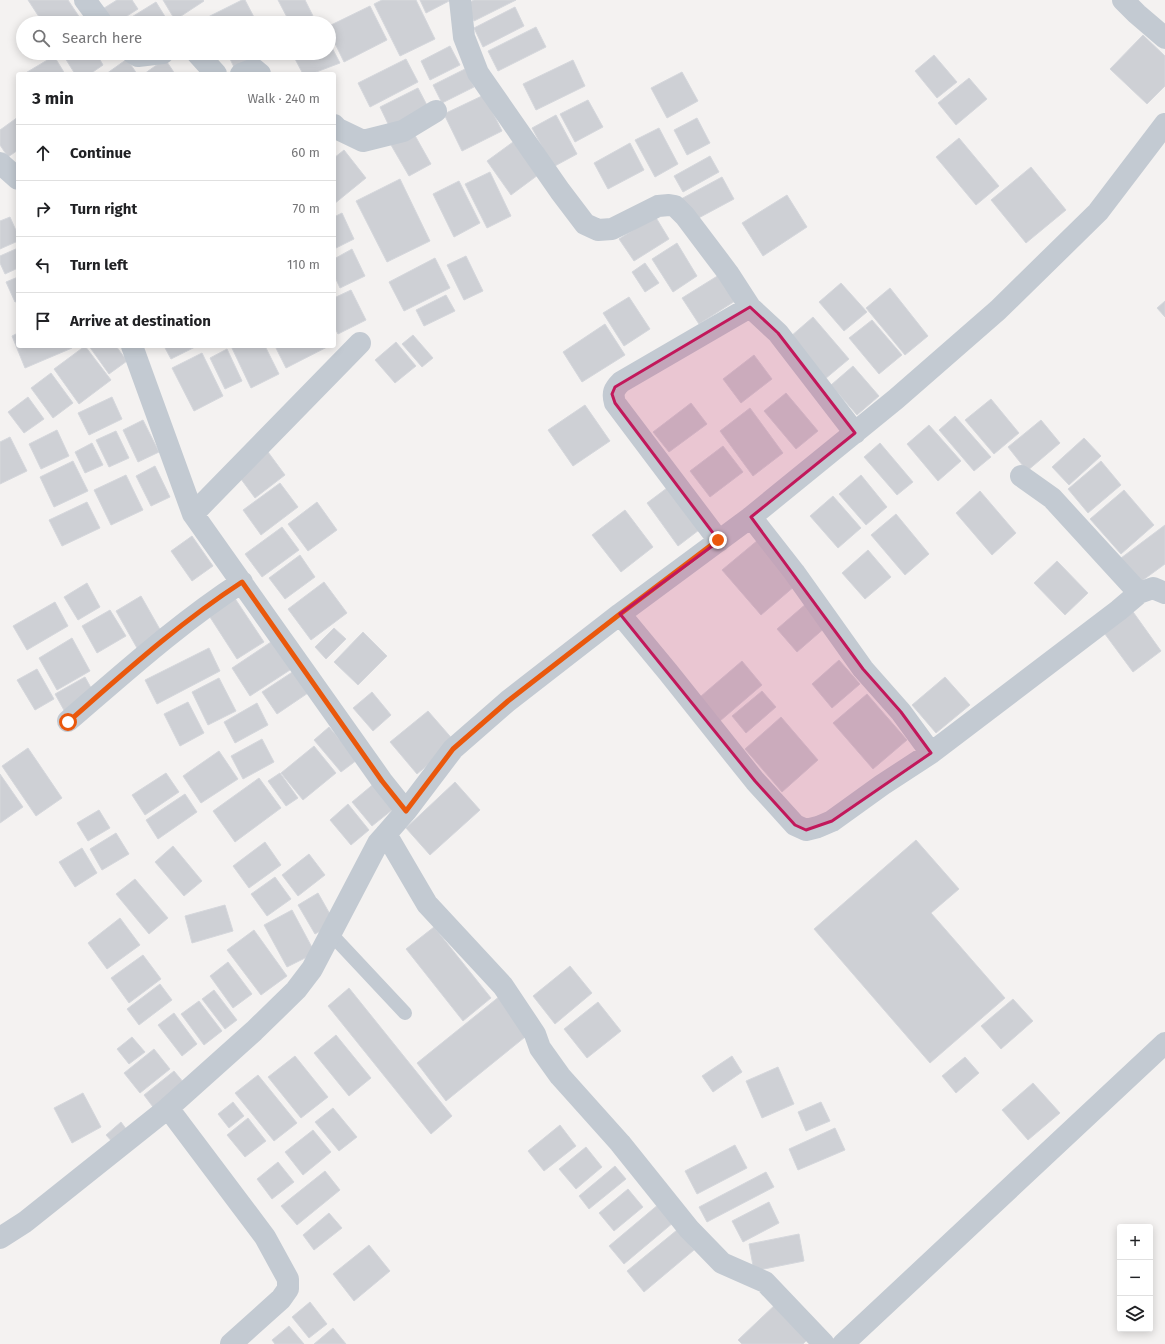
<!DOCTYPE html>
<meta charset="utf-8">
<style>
body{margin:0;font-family:"Fira Sans",sans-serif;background:#f6f6f6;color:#202124}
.controls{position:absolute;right:12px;bottom:12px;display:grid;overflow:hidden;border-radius:4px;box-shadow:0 2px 10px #0003}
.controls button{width:36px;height:36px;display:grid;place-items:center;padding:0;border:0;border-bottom:1px solid #e0e0e0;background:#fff;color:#202124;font:20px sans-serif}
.stop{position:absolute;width:12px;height:12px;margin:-9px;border:3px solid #ea580c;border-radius:50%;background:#fff}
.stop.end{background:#ea580c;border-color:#fff;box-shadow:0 1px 4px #0008}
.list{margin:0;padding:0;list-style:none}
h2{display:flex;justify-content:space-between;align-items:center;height:52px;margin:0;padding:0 16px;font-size:17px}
h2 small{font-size:13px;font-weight:400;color:#757577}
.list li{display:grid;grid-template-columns:26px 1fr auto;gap:12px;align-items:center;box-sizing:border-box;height:56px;padding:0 16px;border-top:1px solid #e0e0e0}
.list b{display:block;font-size:15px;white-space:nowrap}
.list em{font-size:13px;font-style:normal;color:#757577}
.icon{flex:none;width:22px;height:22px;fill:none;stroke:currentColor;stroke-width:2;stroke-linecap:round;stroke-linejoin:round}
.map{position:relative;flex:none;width:1165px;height:1344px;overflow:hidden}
.search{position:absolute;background:#fff;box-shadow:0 2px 10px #0003;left:16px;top:16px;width:320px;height:44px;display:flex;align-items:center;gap:10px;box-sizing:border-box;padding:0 14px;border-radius:22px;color:#757577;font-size:15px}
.panel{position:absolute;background:#fff;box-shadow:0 2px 10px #0003;left:16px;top:72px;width:320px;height:276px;border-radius:4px}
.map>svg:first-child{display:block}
</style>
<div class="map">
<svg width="1165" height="1344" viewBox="0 0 1165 1344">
<rect width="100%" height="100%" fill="#f4f2f1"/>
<path fill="#ced0d5" stroke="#d5d7dc" d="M28 0H68L82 21 79 23H43Z
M117 0H132L138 9 116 23H109L101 10Z
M163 0H203L204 1 175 20Z
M242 0H245L256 21 252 23H201L200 21Z
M278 0H305L314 18 304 23H290Z
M382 0H416L435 39 400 56 374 4Z
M420 0H448L449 1 426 13Z
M474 0H516L474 21 466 4Z
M156 2 169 23H122Z
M370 6 387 40 344 62 329 31V26Z
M515 7 524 26 483 47 474 28Z
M536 27 546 47 498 71 488 51Z
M1143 35 1165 56V86L1147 104 1110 69Z
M329 42 340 63 311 74H303L293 55 297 53H329Z
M450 46 460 65 430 80 421 61Z
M62 53H96L103 65 90 74H75Z
M227 53H266L235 69Z
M934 55 957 82 937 98 915 71Z
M54 56 65 74H24Z
M127 59 137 74H106Z
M165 59 175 74H144Z
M406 59 418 82 370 107 358 83Z
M573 60 585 86 536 110 523 84Z
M465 69 474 87 442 103 433 85Z
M682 72 698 101 667 118 651 88Z
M969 78 987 99 956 125 938 103Z
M418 88 430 111 391 130 380 107Z
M484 95 502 131 462 151 444 114Z
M588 100 603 127 575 142 560 114Z
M556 115 577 154 553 167 532 128Z
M18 117V150L8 157 0 145V130Z
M697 118 710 143 687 155 674 130Z
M659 128 678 164 655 177 635 140Z
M413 132 431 164 409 176 391 145Z
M959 138 999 186 976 205 936 157Z
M513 142 538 175 511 195 487 161Z
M630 143 644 170 608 189 594 163Z
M344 150 366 178 334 204V158Z
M710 156 719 172 683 192 674 176Z
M1031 167 1066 210 1026 243 991 200Z
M490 172 511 216 487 228 465 184Z
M722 177 734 199 693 221 681 199Z
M400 179 430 241 387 262 356 201Z
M459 181 480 223 454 237 433 194Z
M787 195 807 227 763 256 742 223Z
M342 213 354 239 334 249V217Z
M655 216 669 239 634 261 619 239Z
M10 217 18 235V241L0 249V221Z
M677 243 697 276 673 292 652 259Z
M18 248V268L5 274 0 263V256Z
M352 249 365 276 340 288 334 275V259Z
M466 256 483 291 464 300 447 265Z
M435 258 450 288 404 311 389 282Z
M645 263 659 283 645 292 632 272Z
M719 275 735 301 699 324 682 298Z
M18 277V301L15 302 6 282Z
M841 283 867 312 844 331 819 302Z
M890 288 928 336 905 355 866 308Z
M351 290 366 320 338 334 334 326V298Z
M446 295 455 311 424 326 416 310Z
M629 297 650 329 624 346 603 313Z
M1165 301V317L1157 308Z
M813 317 849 359 825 379 790 337Z
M872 320 902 355 879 374 849 338Z
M605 324 625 355 582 382 563 352Z
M18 333V346H71L72 348 25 368 12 336Z
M413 335 433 358 422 367 402 344Z
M396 342 416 366 395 383 375 360Z
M85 346 111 380 79 404 54 369Z
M89 346H116L127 361 109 374Z
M164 346H197L171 359Z
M231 346H265L279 374 251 388Z
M275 346H329L286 368Z
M227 349 242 381 225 389 210 358Z
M202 353 223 396 194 411 172 368Z
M754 355 772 379 741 403 723 379Z
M853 366 879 396 857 415 831 385Z
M51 373 73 403 53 418 31 388Z
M786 393 818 431 796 449 764 411Z
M28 397 44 419 24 433 8 412Z
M112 397 122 419 89 435 78 413Z
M991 399 1019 433 994 454 965 420Z
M691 403 707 424 669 452 653 432Z
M585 405 610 441 573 466 548 430Z
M750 408 783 453 753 476 720 431Z
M955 416 991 457 974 471 939 430Z
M143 420 159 452 138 462 123 430Z
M1041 420 1060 443 1027 471 1008 447Z
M929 425 961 461 938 481 907 444Z
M57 430 69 456 41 469 29 444Z
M116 431 129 458 109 467 96 440Z
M10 437 27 471 0 484V442Z
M1084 438 1101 456 1069 485 1052 467Z
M92 443 103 465 85 473 75 452Z
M880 443 913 482 897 495 864 457Z
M723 446 743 472 710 497 690 471Z
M268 452 285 475 255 498 238 475Z
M73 461 88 491 54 507 40 477Z
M1101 461 1121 485 1088 513 1068 489Z
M155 466 170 497 151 506 136 476Z
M126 475 143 510 111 525 94 490Z
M861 475 887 507 866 525 839 494Z
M280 483 298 507 261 535 243 510Z
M667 488 699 530 678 546 647 503Z
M1124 490 1154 525 1121 554 1090 519Z
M980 491 1016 533 992 555 956 513Z
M833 496 861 528 838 548 810 516Z
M87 502 100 528 62 546 49 520Z
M317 502 337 530 308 551 288 524Z
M625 510 653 547 621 572 592 535Z
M896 514 929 554 905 575 871 535Z
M1165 525V564L1139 583 1121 558Z
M282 527 299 550 262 577 245 554Z
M192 536 213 566 192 581 171 551Z
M758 540 796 585 761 615 722 570Z
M868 550 891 577 865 599 842 573Z
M300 555 315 577 285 599 269 578Z
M1057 561 1088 593 1065 615 1034 583Z
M324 582 347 613 311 640 288 609Z
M87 583 100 607 78 620 64 597Z
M141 596 162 633 137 648 116 611Z
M234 597 264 642 237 659 208 614Z
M55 602 68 626 27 650 13 626Z
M807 603 827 626 797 652 777 629Z
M1131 609 1161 651 1133 672 1102 630Z
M110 610 126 636 97 653 82 626Z
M334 628 346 639 326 659 315 647Z
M363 632 387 656 358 685 334 662Z
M72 638 90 671 57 690 39 658Z
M274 640 293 668 250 696 232 668Z
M209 648 220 671 157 704 145 680Z
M839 660 860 684 832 708 812 684Z
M742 661 762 685 720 721 700 697Z
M37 669 54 699 35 710 17 680Z
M294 671 308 693 277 714 262 692Z
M85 677 95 695 65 712 55 694Z
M945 677 970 705 936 733 912 705Z
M219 678 236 711 208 725 192 692Z
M762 691 776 707 746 733 732 716Z
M372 692 391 715 373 731 353 708Z
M867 694 907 740 873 769 833 723Z
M188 702 204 733 180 746 164 714Z
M257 703 268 725 235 743 224 722Z
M428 711 455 742 417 774 390 742Z
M781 717 818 760 782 792 745 749Z
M329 727 357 760 341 772 314 740Z
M262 739 274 762 243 779 231 756Z
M314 746 336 773 303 800 281 773Z
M28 748 62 798 36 816 2 766Z
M219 751 238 779 201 803 183 776Z
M166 773 179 792 145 815 132 795Z
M280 773 298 798 286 806 268 781Z
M0 774 23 807 0 823Z
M259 778 281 808 235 842 213 811Z
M376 782 397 806 372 826 352 802Z
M455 782 480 810 430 855 406 828Z
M185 794 197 812 158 839 146 820Z
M348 804 369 830 351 845 330 820Z
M99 810 110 828 88 841 77 823Z
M116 833 129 854 102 870 90 849Z
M916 840 959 889 931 913 1005 998 930 1063 814 929Z
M265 842 281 865 249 888 233 866Z
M173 846 202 881 184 896 155 862Z
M82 848 97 873 75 887 59 862Z
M309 854 325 875 298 896 282 875Z
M275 877 291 899 267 916 251 894Z
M135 879 168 918 149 934 116 894Z
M318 893 335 923 315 934 298 905Z
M225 905 233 931 192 943 185 916Z
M292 910 315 953 287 967 264 925Z
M120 918 140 945 107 969 88 943Z
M434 927 491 998 463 1021 406 949Z
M254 930 287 976 261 995 227 950Z
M143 955 161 979 129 1003 111 978Z
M228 962 252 994 233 1008 210 976Z
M570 966 592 993 555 1024 533 996Z
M160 984 172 1000 139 1025 127 1009Z
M349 988 452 1116 431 1134 328 1006Z
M214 990 237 1020 225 1029 202 999Z
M500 996 530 1033 446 1101 417 1063Z
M1013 999 1033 1021 1001 1049 981 1026Z
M199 1001 222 1031 204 1045 181 1014Z
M598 1002 621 1031 587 1058 564 1029Z
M174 1013 197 1044 182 1056 158 1025Z
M336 1035 371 1078 349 1096 314 1053Z
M132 1037 145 1052 129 1064 117 1049Z
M154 1049 170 1069 140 1093 124 1073Z
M295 1056 328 1097 301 1118 268 1077Z
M732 1056 742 1072 713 1092 702 1076Z
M965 1057 979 1073 956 1093 942 1076Z
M778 1067 794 1104 762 1118 746 1081Z
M174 1071 184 1083 153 1107 144 1095Z
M258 1075 297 1123 274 1141 235 1093Z
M1033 1083 1060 1113 1028 1140 1002 1110Z
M83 1093 101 1127 72 1143 54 1108Z
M233 1102 244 1116 229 1128 218 1114Z
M821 1102 830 1121 806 1131 798 1112Z
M333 1108 357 1137 339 1151 315 1122Z
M248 1118 266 1141 245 1157 227 1135Z
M121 1122 129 1133 115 1145 106 1135Z
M560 1125 576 1146 544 1171 528 1151Z
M835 1128 845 1150 798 1170 789 1149Z
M313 1130 331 1152 303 1175 285 1152Z
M735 1145 747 1168 697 1194 685 1171Z
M586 1147 602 1167 576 1189 559 1169Z
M278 1162 294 1182 272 1199 257 1179Z
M615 1166 626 1179 589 1209 579 1196Z
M325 1171 340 1190 297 1225 281 1206Z
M766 1172 774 1187 707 1222 699 1207Z
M628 1189 643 1207 614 1231 599 1213Z
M769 1202 779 1223 743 1242 732 1221Z
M659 1204 674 1222 624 1264 609 1246Z
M329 1213 342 1228 314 1250 303 1235Z
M677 1230 694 1250 644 1292 627 1271Z
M799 1234 804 1261 754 1271 749 1244Z
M369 1245 390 1271 354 1301 333 1274Z
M310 1302 327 1324 309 1338 292 1317Z
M778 1302 810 1337 803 1344H742L738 1340Z
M289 1326 304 1344H275L272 1340Z
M333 1328 346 1344H314Z"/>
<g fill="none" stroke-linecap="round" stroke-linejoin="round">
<path stroke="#c3cad2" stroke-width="14" d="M331 934 405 1013"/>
<path stroke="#c3cad2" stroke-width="22" d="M85 0 102 23
M460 0 464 37 478 73 560 191 585 224 598 230 612 229 658 206 669 205 675 206 685 216 728 273 750 307 778 333 855 433
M1123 0 1137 14 1165 38
M133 53 138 56 163 53
M197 53 216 74
M241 74 254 69 260 74
M334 125 338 129 363 141 403 131 436 111
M0 163 18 179
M132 346 193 514 382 781 406 811
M1021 476 1052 498 1139 593
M193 514 360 343
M751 517 794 572 863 669 901 712 931 753
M719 541 615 403C612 393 614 389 621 382L750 307
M620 614 668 672 755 781 795 825 806 830 818 827 832 821 882 785 931 753 1119 610 1139 593 1153 588 1165 593
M68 721C124 673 179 623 242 582
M386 834 427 904 503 986 535 1034 540 1048 560 1076 620 1143 689 1229 722 1263 765 1282 824 1344
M168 1108 265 1237 288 1279V1289L281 1299 231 1344
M0 1238 25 1222 168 1108 254 1031 296 990 312 969 378 843 386 834 406 811 453 749 508 701 620 614 751 517 896 399 998 310 1098 212 1165 124
M843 1344 1165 1043"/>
</g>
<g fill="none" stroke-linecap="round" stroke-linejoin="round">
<path stroke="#ea580c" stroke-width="5" d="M68 722C124 673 179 623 242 582L382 781 406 811 453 749 508 701 620 614 718 540"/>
</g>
<path fill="#c2185b" fill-opacity="0.2" stroke="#c2185b" stroke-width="3" stroke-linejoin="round" d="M750 307 778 333 855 433 751 517 863 669 901 712 931 753 832 821 806 830 795 825 755 781 620 614 719 541 615 403 612 394 615 387Z"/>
</svg>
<div class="controls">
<button>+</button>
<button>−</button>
<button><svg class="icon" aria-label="layers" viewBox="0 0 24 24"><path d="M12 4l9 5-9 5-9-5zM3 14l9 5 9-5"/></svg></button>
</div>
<div class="stop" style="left:68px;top:722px"></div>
<div class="stop end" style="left:718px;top:540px"></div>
<div class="search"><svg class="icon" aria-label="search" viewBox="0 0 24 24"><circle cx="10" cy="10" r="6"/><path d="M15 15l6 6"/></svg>Search here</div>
<section class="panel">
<h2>3 min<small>Walk · 240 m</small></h2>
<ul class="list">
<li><svg class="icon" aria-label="ahead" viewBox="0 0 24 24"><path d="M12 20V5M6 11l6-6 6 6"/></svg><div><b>Continue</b></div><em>60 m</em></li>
<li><svg class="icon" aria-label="right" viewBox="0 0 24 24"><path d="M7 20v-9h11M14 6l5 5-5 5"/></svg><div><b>Turn right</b></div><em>70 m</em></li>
<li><svg class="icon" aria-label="left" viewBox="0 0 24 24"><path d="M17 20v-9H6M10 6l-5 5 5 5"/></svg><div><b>Turn left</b></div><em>110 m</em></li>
<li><svg class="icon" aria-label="arrive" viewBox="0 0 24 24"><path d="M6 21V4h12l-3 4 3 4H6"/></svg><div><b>Arrive at destination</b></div></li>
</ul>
</section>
</div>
